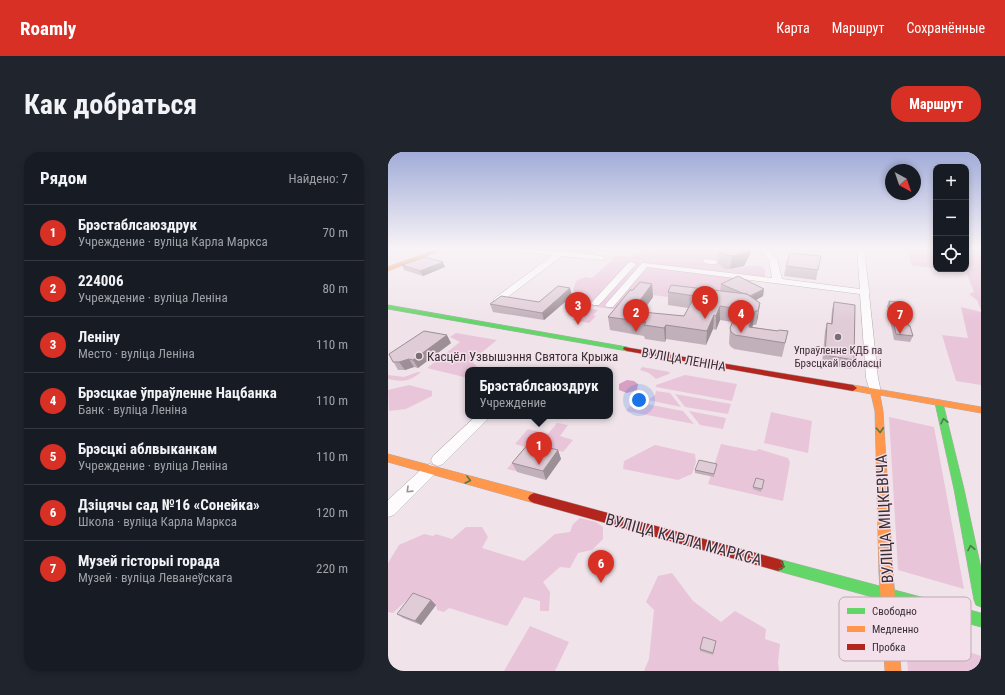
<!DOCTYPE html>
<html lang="ru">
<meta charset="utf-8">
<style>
body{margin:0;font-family:"Roboto Condensed",sans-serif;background:#20242c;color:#f1f3f6}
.controls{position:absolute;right:12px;top:12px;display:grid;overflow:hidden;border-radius:8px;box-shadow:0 2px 6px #0003}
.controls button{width:36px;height:36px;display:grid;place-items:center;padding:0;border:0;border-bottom:1px solid #363941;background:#171b24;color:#f1f3f6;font:20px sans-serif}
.compass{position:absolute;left:497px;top:12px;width:36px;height:36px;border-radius:50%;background:#171b24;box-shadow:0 2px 6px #0003;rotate:140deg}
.you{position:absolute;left:251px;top:248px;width:14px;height:14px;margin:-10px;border:3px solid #fff;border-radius:50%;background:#1a73e8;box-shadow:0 0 0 6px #1a73e833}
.badge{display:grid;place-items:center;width:26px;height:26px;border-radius:50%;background:#d93025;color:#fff;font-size:13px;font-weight:700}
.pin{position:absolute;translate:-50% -33px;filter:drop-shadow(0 1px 2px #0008)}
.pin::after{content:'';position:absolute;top:21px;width:14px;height:12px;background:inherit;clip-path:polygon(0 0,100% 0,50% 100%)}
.popup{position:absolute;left:77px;top:215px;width:148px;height:52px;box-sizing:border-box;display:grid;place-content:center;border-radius:8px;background:#171b24;filter:drop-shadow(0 1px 3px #0005);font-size:13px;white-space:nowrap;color:#9ea1a6}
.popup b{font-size:15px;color:#f1f3f6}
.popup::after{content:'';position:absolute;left:50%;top:100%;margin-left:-8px;border:8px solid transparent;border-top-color:#171b24}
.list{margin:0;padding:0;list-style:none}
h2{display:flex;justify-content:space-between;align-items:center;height:52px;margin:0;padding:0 16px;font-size:17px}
h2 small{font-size:13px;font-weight:400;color:#9ea1a6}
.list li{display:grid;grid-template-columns:26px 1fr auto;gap:12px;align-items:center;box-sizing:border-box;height:56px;padding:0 16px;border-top:1px solid #363941}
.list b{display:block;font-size:15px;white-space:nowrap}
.list p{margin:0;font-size:13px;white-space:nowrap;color:#9ea1a6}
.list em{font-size:13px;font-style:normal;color:#9ea1a6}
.icon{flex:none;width:22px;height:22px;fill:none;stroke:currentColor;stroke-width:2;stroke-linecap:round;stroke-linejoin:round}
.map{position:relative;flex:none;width:593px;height:519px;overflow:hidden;border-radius:16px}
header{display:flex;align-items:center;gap:24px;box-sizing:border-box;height:56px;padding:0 20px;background:#d93025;color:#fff}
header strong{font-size:19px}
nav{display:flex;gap:22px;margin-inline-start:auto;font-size:14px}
.intro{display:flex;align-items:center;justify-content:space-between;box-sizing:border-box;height:96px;padding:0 24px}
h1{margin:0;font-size:28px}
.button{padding:10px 18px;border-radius:16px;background:#d93025;color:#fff;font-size:14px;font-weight:700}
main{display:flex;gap:24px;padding:0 24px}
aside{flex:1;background:#171b24;border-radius:16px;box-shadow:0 2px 6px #0003}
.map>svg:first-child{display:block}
</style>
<header>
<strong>Roamly</strong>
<nav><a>Карта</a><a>Маршрут</a><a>Сохранённые</a></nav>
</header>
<div class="intro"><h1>Как добраться</h1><a class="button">Маршрут</a></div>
<main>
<aside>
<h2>Рядом<small>Найдено: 7</small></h2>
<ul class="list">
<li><span class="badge">1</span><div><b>Брэстаблсаюздрук</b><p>Учреждение · вуліца Карла Маркса</p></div><em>70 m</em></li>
<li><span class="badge">2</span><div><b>224006</b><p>Учреждение · вуліца Леніна</p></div><em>80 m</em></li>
<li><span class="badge">3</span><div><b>Леніну</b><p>Место · вуліца Леніна</p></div><em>110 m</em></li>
<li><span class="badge">4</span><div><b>Брэсцкае ўпраўленне Нацбанка</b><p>Банк · вуліца Леніна</p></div><em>110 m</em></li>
<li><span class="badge">5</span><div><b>Брэсцкі аблвыканкам</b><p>Учреждение · вуліца Леніна</p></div><em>110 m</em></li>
<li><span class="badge">6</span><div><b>Дзіцячы сад №16 «Сонейка»</b><p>Школа · вуліца Карла Маркса</p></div><em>120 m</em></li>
<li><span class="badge">7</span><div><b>Музей гісторыі горада</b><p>Музей · вуліца Леванеўскага</p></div><em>220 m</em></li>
</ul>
</aside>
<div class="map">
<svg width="593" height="519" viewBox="0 0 593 519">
<rect width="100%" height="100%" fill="#f0e4ea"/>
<path fill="#e9c5da" d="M153 97H216L207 102Z
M254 97H316L346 100 343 106 329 109 328 110C332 113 335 116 339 117 351 119 366 108 377 117V125L361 126 349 132 331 152 258 142 237 159 177 150 187 140 185 138 188 129 197 125 204 126 224 108V106L230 103 243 105Z
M519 97H548V116L524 114Z
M578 97H593V158L589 148 581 142 586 140 577 117H578Z
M573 155 593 160V233L568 229 554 183 580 186Z
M199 156 210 158 205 163 208 164 201 171 184 168Z
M68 181 109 188 83 209 93 218H80V226L39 216 72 190 62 185Z
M254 215 282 220 281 222 268 227 261 221 252 218Z
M30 220H33C21 230 15 230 0 227V223L16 225Z
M297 223 349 232 344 249 268 235V233Z
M21 233 44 239V244L18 257 1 259 0 238Z
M268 239 282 241 293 255 260 248 267 243Z
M287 242 343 252 340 262 297 255Z
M253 251 295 259 306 272 238 259 241 255Z
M301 259 338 266 335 277 312 273Z
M383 260 424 269 420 301 376 291Z
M501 265 546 275 576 437 510 418Z
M169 271 180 273 172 284 185 288 175 300 148 293 127 319 119 317 137 295 127 292 140 277 160 282Z
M333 292 367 299 371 297 400 306 402 310 395 349 320 332Z
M267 293 307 302 308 310 304 322 290 328 235 317 236 309Z
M192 366 208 370 215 375V387L204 398 190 401 182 416 172 415 155 430 162 440 161 459H152V449L136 445 119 474 61 456 56 460 49 458 48 452 23 444 5 461 0 460V411L11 393 36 382 45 384 48 382 64 387 78 375H94L100 385 94 396 136 409 167 382 182 380 185 372Z
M284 421 305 449 333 470 347 459 378 477 377 487 392 492 390 510 391 519H256L261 507 266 458 258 450 270 424Z
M142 474 181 490 167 519H116Z
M517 480 593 504V519H520Z"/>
<path fill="#d79fc1" d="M239 228 246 229 250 232 249 238 239 241 231 238V232Z"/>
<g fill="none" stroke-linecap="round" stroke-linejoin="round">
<defs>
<path id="street" d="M125 97 173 99 214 104 218 106 214 108 174 104 113 150H107L105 148 107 146 165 103 128 99Z
M261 97H269L264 100H261Z
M372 97H379L389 107 394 127 472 137 469 97H476L481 138 482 140 481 142 490 226 493 240 491 243H483L478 226 472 142 259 115 225 155H219L217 153 254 111H257L384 126 381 108Z
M316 107 326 108 330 110C327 114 318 112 315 109Z
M241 110H244L248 112 211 153H205L203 151 205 149Z
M88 264H103L55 312 50 314 45 312 43 308 45 304Z
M42 312 47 314 50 318 47 322 6 363 0 365V348L37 314Z"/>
<path id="fast" d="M0 153 239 195 243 197 239 199 0 157Z
M551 248 555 251 576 337 593 416V455L588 453 586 448 566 337 547 251Z
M390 407 593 461V475L390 419 385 417 384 413 385 409Z"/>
<path id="slow" d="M51 97H56L0 119V115Z
M465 233 593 255V261L492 243 495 259 505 421 513 519H497L491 421 487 259 483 242 462 238 461 236 462 234Z
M0 302 146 341 150 343 152 346 150 349 146 351 0 310Z"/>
<path id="jam" d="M236 195 465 233 469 236 465 239 239 199 235 197Z
M146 341 390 407 395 409 396 413 395 417 390 419 146 351 142 349 140 346 142 343Z"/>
</defs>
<use href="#street" stroke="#b1a9ad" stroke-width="1"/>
<use href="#fast" stroke="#b1a9ad" stroke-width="1"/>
<use href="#slow" stroke="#b1a9ad" stroke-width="1"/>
<use href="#jam" stroke="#b1a9ad" stroke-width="1"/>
<use href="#street" fill="#fdfbfc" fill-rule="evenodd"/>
<use href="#fast" fill="#63d668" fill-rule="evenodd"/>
<use href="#slow" fill="#ff974d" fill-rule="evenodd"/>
<use href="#jam" fill="#b3261e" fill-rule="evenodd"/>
</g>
<path fill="#c1afb9" d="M330 97H363L362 102 356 114 342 117H337L330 112Z
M14 113 57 115 35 124 16 118Z
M398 114 430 118 428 128 396 124Z
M264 132 265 145 254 160 296 164 300 156 280 153V140L332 139 333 132 376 137 375 144 368 148 370 165 368 173H365L364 175 390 179H400L394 205 346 197 342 194 341 191 342 176 344 170 332 168 328 178 325 177 318 193 278 187 277 190 257 187 256 184 222 178 220 165 245 138Z
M182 136 184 144 156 168 105 160 102 152 151 150Z
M501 149 520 173 525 184 522 190 506 188 499 154Z
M446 150 466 208 463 217 434 212 437 179 439 171 443 172 444 158Z
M63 191 30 216 26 215 17 218H10L1 202Z
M170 298 173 307 158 328 129 320 124 311Z
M328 315 326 325 307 321V318Z
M368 326 376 328 373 340 365 337Z
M43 448 48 453 33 473 15 466 9 462Z
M328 489 325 503 312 499V497Z"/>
<path fill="#9d8f96" d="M360 97H363L362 102 356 114 342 117 344 104Z
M55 110 57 115 35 124 32 119Z
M264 132 265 145 248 169 244 159Z
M182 136 184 144 156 168 154 161Z
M376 137 375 144 361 152 362 145Z
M372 151 370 165 368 173 370 159Z
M332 154V168L328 178V164Z
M367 159 365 173 361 185V175Z
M326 163 325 177 318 193 319 179Z
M278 173V187L277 190 276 176Z
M59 183 63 191 30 216 25 208Z
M21 207 26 215 17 218 11 210Z
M170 298 173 307 158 328 155 319Z
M43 448 48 453 33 473 27 469Z"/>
<path fill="#e0ccd7" stroke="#9d8f96" d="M332 97H360L357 101 344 104 338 103 331 99Z
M402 101 433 104 430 118 398 114Z
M37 105 55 110 32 119 14 113Z
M350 124 376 137 362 144 359 142 354 141 333 132Z
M252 130 264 132 244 159 296 164 307 144 280 140 283 133 359 142 372 151 370 159H367L361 175 390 179 391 178 400 179 397 191 347 183 343 180 342 176 350 157 332 154 328 164 326 163 319 179 278 173 276 176 256 173 258 170 220 165 242 138H245Z
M170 134 182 136 154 161 102 152 113 144 151 150Z
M501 149 515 151 520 173 522 174 525 184 508 182Z
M446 150 467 153 466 208 437 203 439 171 444 172Z
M36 179 59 183 25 208 21 207 11 210H5L1 202Z
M141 291 170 298 155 319 124 311Z
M311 308 329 312 326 322 307 318Z
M368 326 376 328 374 337 365 335Z
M25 441 43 448 27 469 9 462Z
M315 485 328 489 325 501 312 497Z"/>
<defs><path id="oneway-chevron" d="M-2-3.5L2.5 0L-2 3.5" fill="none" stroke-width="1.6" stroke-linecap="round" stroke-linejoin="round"/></defs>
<g stroke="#4b7b4c">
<use href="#oneway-chevron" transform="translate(556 269) rotate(-103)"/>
<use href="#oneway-chevron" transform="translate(492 278) rotate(87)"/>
<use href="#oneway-chevron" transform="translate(80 328) rotate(14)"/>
<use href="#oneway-chevron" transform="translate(583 396) rotate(-101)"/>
<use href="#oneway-chevron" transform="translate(394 414) rotate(15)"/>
</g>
<use stroke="#9a9698" href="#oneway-chevron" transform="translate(21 338) rotate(136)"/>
<linearGradient id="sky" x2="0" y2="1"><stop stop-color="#a1acd8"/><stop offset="0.57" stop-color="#f8f3f6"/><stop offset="1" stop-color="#f8f3f6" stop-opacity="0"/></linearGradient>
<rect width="593" height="169" fill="url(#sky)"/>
<g fill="#786f74" stroke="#f4e0eb" stroke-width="1.5">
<circle cx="450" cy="185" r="4"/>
<circle cx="31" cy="204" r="4"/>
</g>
<g text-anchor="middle" stroke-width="3" stroke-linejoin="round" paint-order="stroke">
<g font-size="11" fill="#383035" stroke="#f4e0eb">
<text x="450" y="202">Упраўленне КДБ па<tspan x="450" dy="13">Брэсцкай вобласці</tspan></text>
</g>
<g font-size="13" fill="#383035" stroke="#f4e0eb" text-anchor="start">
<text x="39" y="209">Касцёл Узвышэння Святога Крыжа</text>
</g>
<g font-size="13" fill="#383035" stroke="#f4e0eb">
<text transform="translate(296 207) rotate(10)" y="5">ВУЛІЦА ЛЕНІНА</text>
</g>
<g font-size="16" fill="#383035" stroke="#f4e0eb">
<text transform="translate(496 367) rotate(-93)" y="6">ВУЛІЦА МІЦКЕВІЧА</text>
<text transform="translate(296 387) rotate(15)" y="6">ВУЛІЦА КАРЛА МАРКСА</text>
</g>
</g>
<rect x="451" y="445" width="132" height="64" rx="6" fill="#f4e0eb" stroke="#bcabb4" stroke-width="1"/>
<rect x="459" y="456" width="18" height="6" fill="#63d668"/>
<rect x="459" y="474" width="18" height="6" fill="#ff974d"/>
<rect x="459" y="492" width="18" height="6" fill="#b3261e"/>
<g font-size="11" fill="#383035">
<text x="484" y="463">Свободно</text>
<text x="484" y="481">Медленно</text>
<text x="484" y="499">Пробка</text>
</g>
</svg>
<div class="controls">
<button>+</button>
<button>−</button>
<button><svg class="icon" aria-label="locate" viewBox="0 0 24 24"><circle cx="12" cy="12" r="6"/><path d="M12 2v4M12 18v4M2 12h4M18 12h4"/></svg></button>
</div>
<svg class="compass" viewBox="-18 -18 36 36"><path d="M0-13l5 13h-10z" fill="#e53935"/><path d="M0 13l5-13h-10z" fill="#9ea1a6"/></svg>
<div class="you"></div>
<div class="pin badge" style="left:151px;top:313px">1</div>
<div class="popup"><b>Брэстаблсаюздрук</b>Учреждение</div>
<div class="pin badge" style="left:248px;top:180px">2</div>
<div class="pin badge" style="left:190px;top:173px">3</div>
<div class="pin badge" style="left:353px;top:181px">4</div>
<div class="pin badge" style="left:317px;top:167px">5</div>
<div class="pin badge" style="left:213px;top:431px">6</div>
<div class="pin badge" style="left:512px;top:182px">7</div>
</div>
</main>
